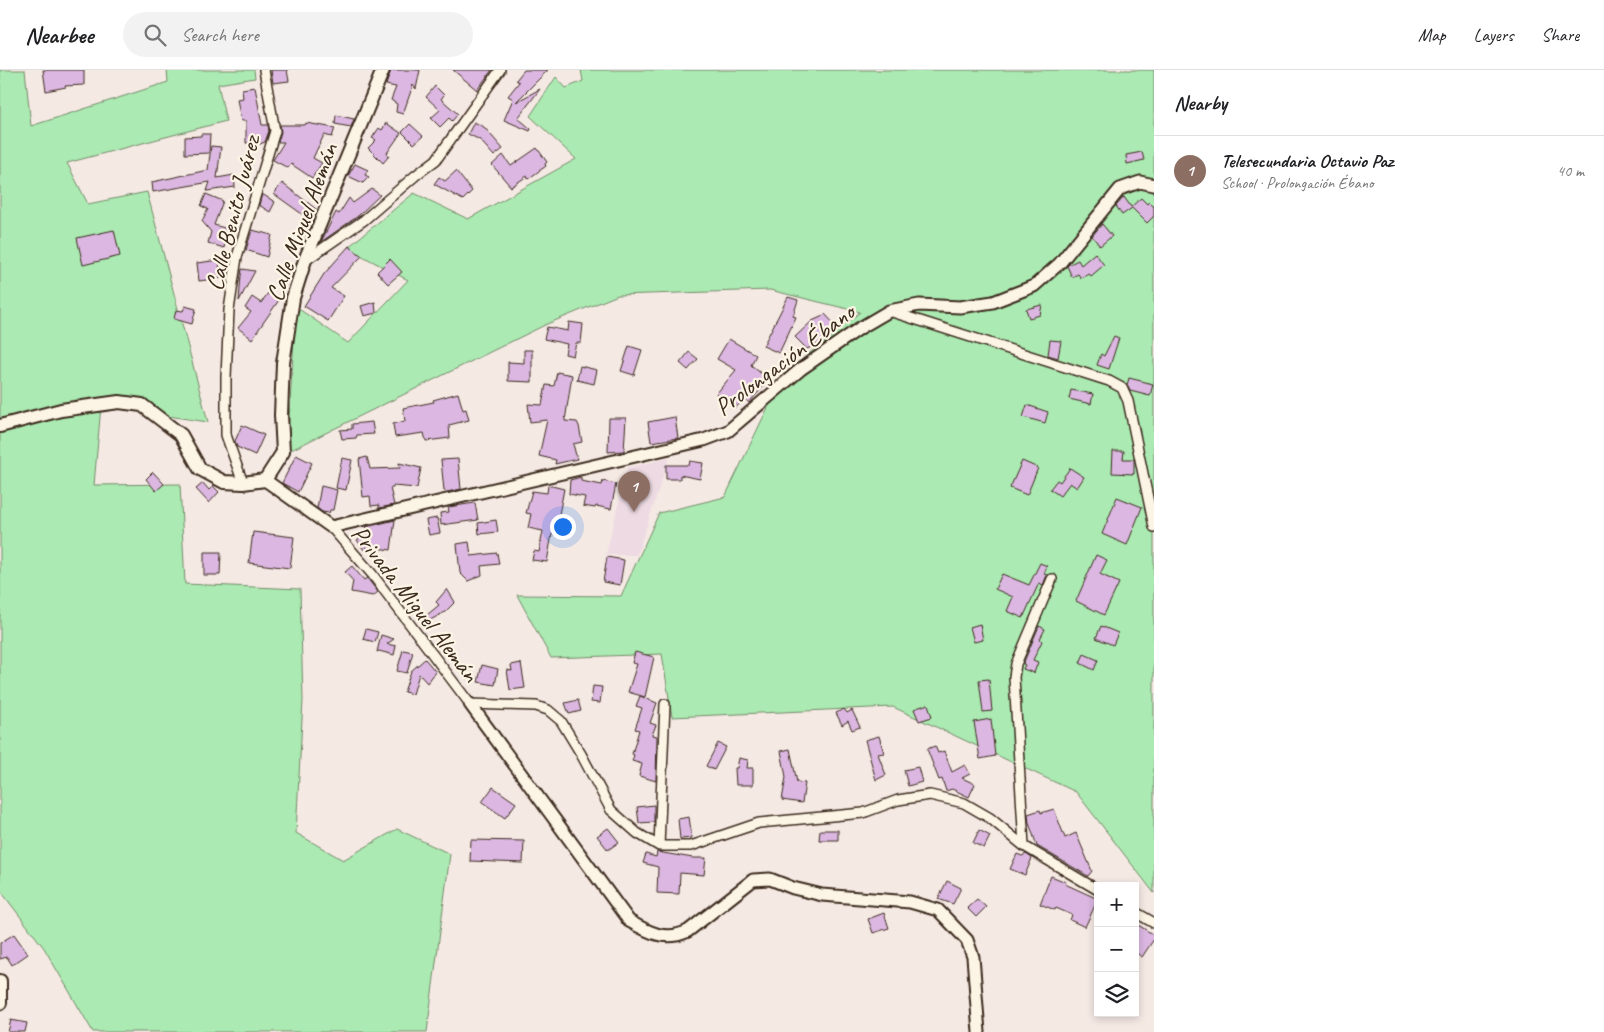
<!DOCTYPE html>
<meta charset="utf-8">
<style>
body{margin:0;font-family:Caveat,sans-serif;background:#f2f2f2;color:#202124}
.controls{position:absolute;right:15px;bottom:15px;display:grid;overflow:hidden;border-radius:0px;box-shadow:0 2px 8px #0003}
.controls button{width:45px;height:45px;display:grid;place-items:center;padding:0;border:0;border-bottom:1px solid #e0e0e0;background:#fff;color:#202124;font:25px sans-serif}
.you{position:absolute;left:562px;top:456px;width:18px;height:18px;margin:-12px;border:4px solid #fff;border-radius:50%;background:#1a73e8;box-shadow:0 0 0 8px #1a73e833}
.badge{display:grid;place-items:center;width:32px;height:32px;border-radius:50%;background:#7c3aed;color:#fff;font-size:16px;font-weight:700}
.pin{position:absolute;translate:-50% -41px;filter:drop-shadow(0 1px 2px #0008)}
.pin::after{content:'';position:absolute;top:26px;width:18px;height:15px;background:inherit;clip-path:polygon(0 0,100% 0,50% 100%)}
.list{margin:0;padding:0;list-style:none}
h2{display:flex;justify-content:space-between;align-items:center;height:65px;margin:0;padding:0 20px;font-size:21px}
h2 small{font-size:16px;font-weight:400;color:#757577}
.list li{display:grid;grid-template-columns:32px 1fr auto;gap:15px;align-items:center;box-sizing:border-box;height:70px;padding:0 20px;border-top:1px solid #e0e0e0}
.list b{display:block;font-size:19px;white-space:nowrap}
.list p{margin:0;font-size:16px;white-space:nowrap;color:#757577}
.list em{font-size:16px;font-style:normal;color:#757577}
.icon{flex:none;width:28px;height:28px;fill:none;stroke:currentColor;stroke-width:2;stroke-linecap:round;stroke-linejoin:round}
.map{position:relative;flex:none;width:1154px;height:962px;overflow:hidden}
header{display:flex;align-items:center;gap:30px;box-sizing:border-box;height:70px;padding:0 25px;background:#fff;border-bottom:1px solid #e0e0e0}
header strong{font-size:24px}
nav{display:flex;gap:28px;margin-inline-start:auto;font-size:18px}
.search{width:350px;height:45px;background:#f2f2f2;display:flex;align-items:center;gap:12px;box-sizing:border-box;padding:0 18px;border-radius:28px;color:#757577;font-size:19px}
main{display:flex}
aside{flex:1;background:#fff}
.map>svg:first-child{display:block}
</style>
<header>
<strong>Nearbee</strong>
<div class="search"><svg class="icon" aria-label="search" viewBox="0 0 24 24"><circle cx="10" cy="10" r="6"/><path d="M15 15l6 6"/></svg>Search here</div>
<nav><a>Map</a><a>Layers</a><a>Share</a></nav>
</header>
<main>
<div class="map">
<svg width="1154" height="962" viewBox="0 0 1154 962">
<rect width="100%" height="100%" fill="#f5e9e4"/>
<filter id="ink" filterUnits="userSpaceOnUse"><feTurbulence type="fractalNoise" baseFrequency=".02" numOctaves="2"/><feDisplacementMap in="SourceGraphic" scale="10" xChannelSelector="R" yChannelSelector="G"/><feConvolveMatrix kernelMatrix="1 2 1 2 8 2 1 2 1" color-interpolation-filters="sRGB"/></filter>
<g filter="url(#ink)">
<path fill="#eddae3" d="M669 388 637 485H606L627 398Z"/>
<path fill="#abeab2" stroke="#738a68" d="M0 0H25L31 56 168 12 167 0H254L255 8 218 14 226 51 67 93 88 134 147 122 208 352 101 336 94 415 180 414 185 514 300 519 303 630 296 763 343 790 397 759 450 784 427 962H93L44 878 0 820Z
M581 0H1154V823L1076 722 893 637 672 647 662 584 551 588 517 525 621 526 659 443 725 427 784 304 860 242 770 220 618 225 547 254 287 382 296 237 348 273 408 210 347 178 414 123 468 149 576 89 530 46 556 7 566 18 583 11Z"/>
<path fill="#dbb7e1" stroke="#3b2a1e" d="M43 0H84V15L65 16 66 17 46 21Z
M271 0H287L289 11 273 13Z
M391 0H420L416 19 413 15 403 44 396 42 397 34 391 30 396 17 386 15Z
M453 0H492L477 20Z
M524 0H548L516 32 540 19 518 48 531 59 530 61 504 50 513 29 508 26 519 12 516 10Z
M435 16 444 25 441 29 458 44 452 51 449 48 440 57 431 48 440 40 426 27Z
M255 17 262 55H268L269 61 265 72 260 74 246 73V51H241L237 29 243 28 242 19Z
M336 45 354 49 351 57 335 54Z
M474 52 484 57 503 79 494 86 480 70 468 64Z
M306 53 335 58 332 67 324 65 313 88 322 93 312 108 291 94 288 98 273 90 284 72H278L281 62 280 55H305Z
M386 53 401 63 387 83 389 86 383 93 368 78 376 70 372 68 379 58 382 60Z
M410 54 423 66 414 74 402 62Z
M201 64H210L209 83 185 84V67L201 66Z
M211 76 221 77 217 108 234 105 235 117 207 121 210 112 153 122 152 112 208 100Z
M537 78 547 92 545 94 546 96 528 109 527 106 511 117 492 95 503 85 511 96Z
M1142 82 1144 90 1127 94 1126 85Z
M355 94 368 100 365 105 369 107 363 113 348 106Z
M456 101 472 121 463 130 434 114 439 107 445 111Z
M282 113 316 139 309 149 274 124Z
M372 119 380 125 358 146 321 172 336 142 339 144 349 128 353 133Z
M206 124 223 131 214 155 228 159 224 178 208 173 211 162 202 151 208 139 201 136Z
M262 124 275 132 270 142 259 135Z
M1124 127 1131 137 1141 128 1147 134 1149 132 1154 137V146L1147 153 1132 138 1122 145 1116 136Z
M1102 154 1112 166 1100 176 1092 166Z
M114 160 120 186 83 195 77 168Z
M252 160 272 165 267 187 246 180Z
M349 176 362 186 331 218 344 226 328 251 304 236 324 204Z
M1095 183 1104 195 1091 206 1089 204 1081 208 1078 204 1072 207 1067 196 1068 195 1078 190 1081 195Z
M390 189 402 202 388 214 377 202Z
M219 190 221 208 199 211 197 193Z
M242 199 255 201 239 231 241 205Z
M268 223 279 230 252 269 238 258 251 242 245 238 252 227 261 233Z
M788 227 798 230 793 246 796 247 779 283 763 276Z
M375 232 376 243 364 246 361 236Z
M1042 235 1040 245 1029 248 1026 239Z
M185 236 196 239 192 254 174 249 176 240 183 241Z
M825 244 839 259 827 270 807 279 795 267 812 251 821 247Z
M569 252 583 254 581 273H576L573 286 565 284 567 274 544 269 547 257 568 261Z
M1114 266 1119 268 1109 299 1097 295 1101 284 1104 286Z
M729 269 756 285 751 295 769 310 749 333 745 329 735 338 731 333 716 324 736 300 717 289Z
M1050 270 1061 271 1058 288 1048 285Z
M629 276 642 280 634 305 621 301Z
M524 280H532V312L508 311V292L524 293Z
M689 282 698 289 688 300 680 293Z
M580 296 597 300 594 314 577 310Z
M557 302 572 305 565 351 577 352 579 356 582 372 573 374 577 389 555 394 556 390 539 386 547 350 530 352 528 334 542 335 546 315 554 316Z
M1129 308 1153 314 1150 326 1130 321 1127 315Z
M1071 320 1093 324 1091 334 1069 329Z
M458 323 463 340 466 339 469 350 449 355 450 368 426 371 424 363 395 367 393 354 405 351 403 338 434 332 433 330Z
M1027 335 1048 342 1045 353 1023 347Z
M675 347 678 368 651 372 648 352Z
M609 348H626L624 381 608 382Z
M372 352 374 364 357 365 356 368 342 369 340 360 352 359V354Z
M242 355 264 365 255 385 237 377 235 371Z
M1113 381H1124L1123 389H1134V404L1112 403Z
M296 385 312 393 298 422 282 413Z
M367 387 370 399 400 398 399 393 421 398 417 418 393 416V418H390L394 435 379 438V435L371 436 370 426 363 427 359 389Z
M342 388 352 390 346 420 336 418Z
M458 389 461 419 447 422 446 421H444L441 390Z
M690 391 703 393 700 409 680 405V409H666V395H689Z
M1022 391 1038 398 1027 425 1010 418Z
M1070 398 1084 407 1077 418 1070 413 1060 426 1050 419 1057 410 1060 412Z
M153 402 164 414 156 421 146 409Z
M581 407V411L602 415 603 411 616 414 611 439 596 436 595 438 583 436 585 427 569 424 570 410Z
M203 413 209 420 213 416 219 422 209 433 196 419Z
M548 415 564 419 555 465 552 464 547 492 532 490 534 481 539 482 543 461 528 458 531 444 526 443 532 421 547 423Z
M321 416 337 420 333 440H330L329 443 322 442 317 438Z
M1117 427 1142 437 1127 475 1102 464Z
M475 433 478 450 441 455 440 443 449 442 448 437Z
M437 448 440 463 429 465 426 450Z
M395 450 391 480 376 478 370 482 367 477 364 480 357 470 361 467 359 465 368 460 366 457Z
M496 450 498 462 479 464 478 453Z
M253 462 294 467 290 498 249 493Z
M469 472 471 486 497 483 499 494 481 496 482 505 468 511 460 503 457 474Z
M204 482H221L220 505H204Z
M1096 485 1107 490 1100 504 1119 513 1104 545 1076 531Z
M607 487 624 490 620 515 603 512Z
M1040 493 1047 496 1044 504 1047 505 1043 515 1039 513 1023 548 1007 541 1013 527 995 519 1002 504 1029 515Z
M352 496 364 510 367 508 378 522 373 526 351 522 353 511 345 502Z
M447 519 455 532 445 542 423 554 421 550 439 535 436 532Z
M980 554 983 570 974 572 970 557Z
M1039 556 1045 559 1040 569 1042 571 1033 590 1038 592 1034 603 1023 599 1025 595 1023 594Z
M1101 556 1118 563 1113 575 1096 568Z
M366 559 378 562 375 572 363 569Z
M381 565 394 569 387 574 396 576 394 585 379 581 377 582Z
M403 580 413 582 407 603 397 601Z
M635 582 654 587 645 627 628 622 637 594 632 593Z
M1084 584 1098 590 1094 600 1080 593Z
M425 589 436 602 427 613 419 604 413 624 404 622 411 601Z
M521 593 525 618 510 620 507 600 512 601 511 595Z
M482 595 498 599 495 615 478 612Z
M989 609 992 641 983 642 979 610Z
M593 616 602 617 600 633 591 632Z
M640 626 657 633 650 653 656 655 652 665 657 666 656 711 639 706 642 694 632 691 634 685 632 684 639 660 635 659 642 638 636 636Z
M578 630 581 641 569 644 565 633Z
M928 634 932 647 919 651 914 639Z
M844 639 847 643 852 640 860 657 852 660 848 651 842 655 836 643Z
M991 649 995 686 980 689 974 652Z
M879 666 884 683 878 684 886 705 876 710 865 670Z
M718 673 726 677 714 700 706 696Z
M935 676 938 683 944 681 952 702 965 695 970 704 962 708 975 714 969 727 952 719 946 721 942 709 939 710 927 679Z
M790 679 797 712 805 713 802 733 782 730 786 707 781 681Z
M739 688 748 690 747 698H753V715H736L735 698H737Z
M918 697 922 712 908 716 904 700Z
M493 717 516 733 505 748 482 732Z
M654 735V752L639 753 637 737Z
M1054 739 1065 768 1076 763 1092 801 1088 806 1037 776 1029 753 1028 744 1040 740 1041 743Z
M689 747 692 768 680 769 678 749Z
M608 758 619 772 608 780 597 766Z
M820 760H838V770H819Z
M979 760 990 766 984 778 973 773Z
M471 770 524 771 523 793 470 791Z
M657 782 693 788H706L704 805 680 803 679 824 657 823 658 797 643 793 646 784 656 787Z
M1017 784 1022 786 1026 784 1032 788 1025 805 1010 799Z
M1051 806 1066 812 1065 814 1098 829 1085 857 1070 850 1072 845 1056 838 1055 840 1040 834Z
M947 811 961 818 953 834 938 829Z
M977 829 986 837 976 847 967 838Z
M884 843 889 858 873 863 868 849Z
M1135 853 1154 865V869L1142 887 1135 882Z
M14 864 28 884 12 895 7 887 0 889V873Z
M11 950 27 953 25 962H8Z"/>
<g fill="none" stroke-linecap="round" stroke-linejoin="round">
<defs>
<path id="minor" d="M306 190 364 150 416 105 436 90 500 0
M889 241 1109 311 1122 318 1128 331 1154 457
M243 413 226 365V307L229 240 237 187 275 61 264 0
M331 457 372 504 470 634 536 636 548 640 561 651 581 684 611 740 637 763 659 776H691L759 753 863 743 898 730 930 725 964 733 990 748 1024 776 1098 820
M659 776 665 634
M1024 776 1014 607 1016 594 1052 509
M1135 842 1154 853"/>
<path id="tertiary" d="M265 410 331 457 704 370 728 361 801 299 860 258 889 241 919 235 960 237 993 232 1034 216 1060 193 1120 119 1140 112 1154 115
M470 634 629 851C648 862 666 872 688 861L753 810 770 809 793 818 822 825 910 832 938 840 967 870 973 887 979 962"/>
<path id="secondary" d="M0 356 61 340 119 332 142 335 181 365 200 399 224 412 243 413 265 410 283 382 281 345 283 293 293 228 305 190 383 0
M0 911V933"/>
</defs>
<use href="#minor" stroke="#3b2a1e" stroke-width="12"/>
<use href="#tertiary" stroke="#3b2a1e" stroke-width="15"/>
<use href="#secondary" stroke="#3b2a1e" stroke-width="16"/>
<use href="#minor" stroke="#fcf5e5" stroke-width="9"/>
<use href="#tertiary" stroke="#fcf5e5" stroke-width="11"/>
<use href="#secondary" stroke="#fcf5e5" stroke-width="12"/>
</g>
</g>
<g text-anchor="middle" stroke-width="4.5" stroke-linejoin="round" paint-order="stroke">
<g font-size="25" fill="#3b2a1e" stroke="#fcf5e5">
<text transform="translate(232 143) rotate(-76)" y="9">Calle Benito Juárez</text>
<text transform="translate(301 152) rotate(-70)" y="9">Calle Miguel Alemán</text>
<text transform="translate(784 289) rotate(-37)" y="9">Prolongación Ébano</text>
<text transform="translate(416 533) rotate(52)" y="9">Privada Miguel Alemán</text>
</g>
</g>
</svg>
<div class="controls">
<button>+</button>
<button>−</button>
<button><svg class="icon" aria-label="layers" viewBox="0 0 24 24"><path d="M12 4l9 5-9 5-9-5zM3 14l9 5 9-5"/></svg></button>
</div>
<div class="you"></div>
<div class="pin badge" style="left:634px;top:442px;background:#8d6e63">1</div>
</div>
<aside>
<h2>Nearby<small></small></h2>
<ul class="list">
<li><span class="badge" style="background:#8d6e63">1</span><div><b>Telesecundaria Octavio Paz</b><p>School · Prolongación Ébano</p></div><em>40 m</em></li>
</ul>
</aside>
</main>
